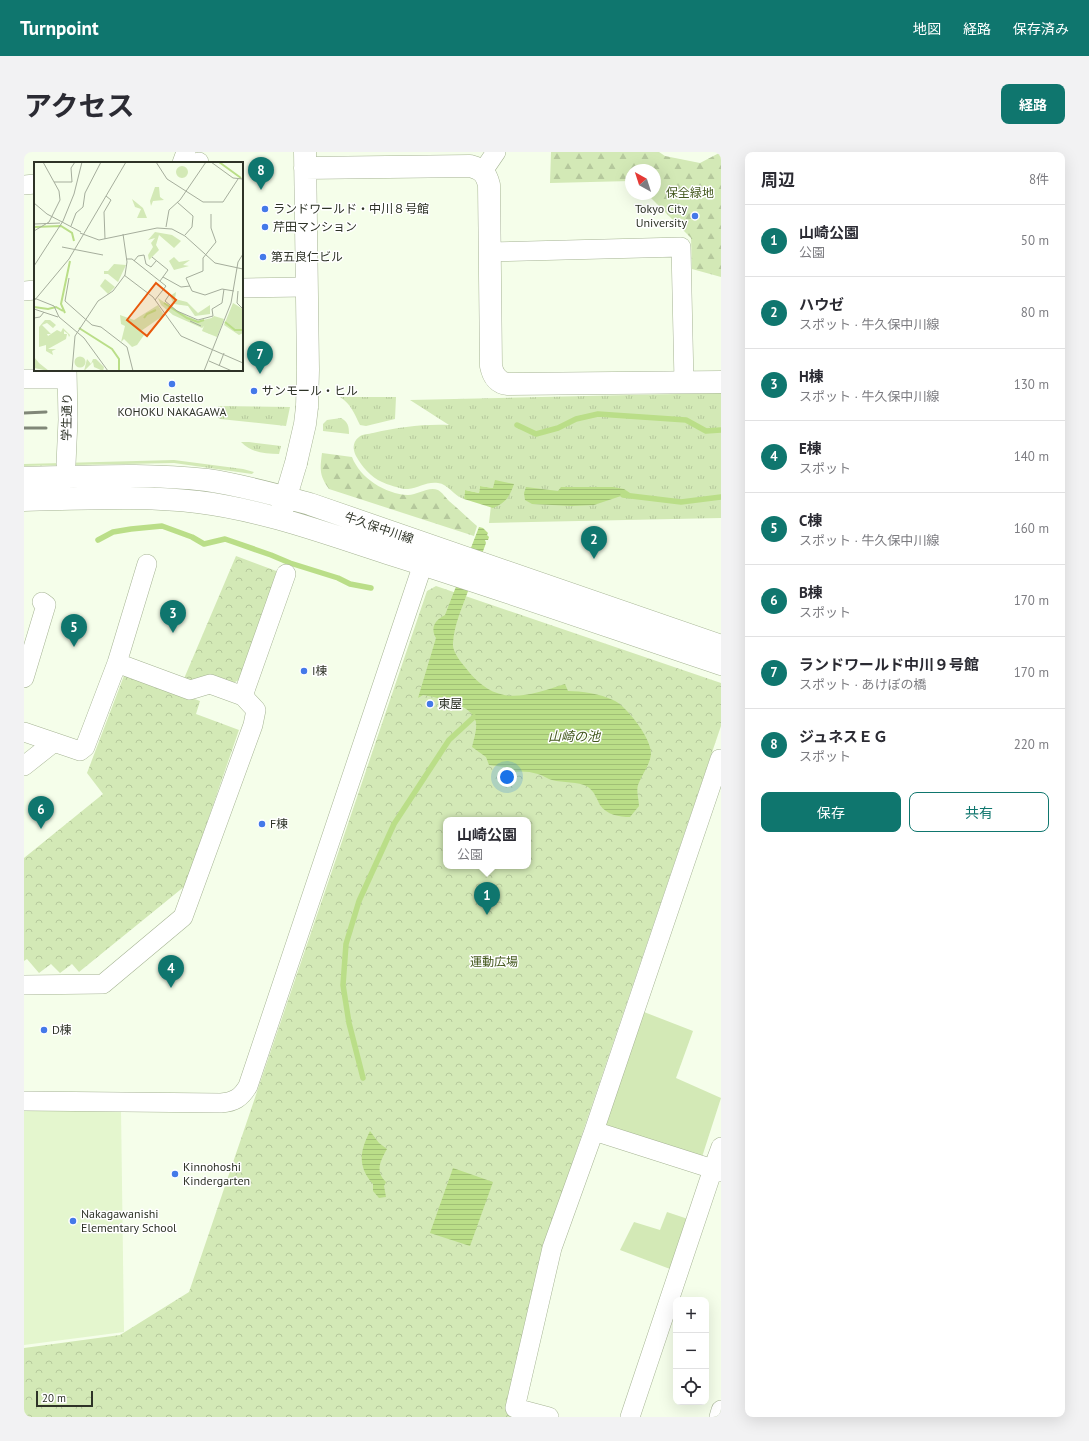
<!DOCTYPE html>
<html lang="ja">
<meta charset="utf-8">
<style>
body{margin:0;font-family:"PT Sans","Noto Sans JP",sans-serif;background:#f2f2f3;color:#2b2b33}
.controls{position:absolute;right:12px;bottom:12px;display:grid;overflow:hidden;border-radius:8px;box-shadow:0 4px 16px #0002}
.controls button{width:36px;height:36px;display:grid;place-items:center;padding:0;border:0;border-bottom:1px solid #e1e1e2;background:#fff;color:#2b2b33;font:20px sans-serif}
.compass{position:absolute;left:601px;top:12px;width:36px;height:36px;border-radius:50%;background:#fff;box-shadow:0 4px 16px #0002;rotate:321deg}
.scale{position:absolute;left:12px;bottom:10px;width:57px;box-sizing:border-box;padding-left:4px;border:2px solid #2e3327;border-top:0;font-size:11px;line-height:14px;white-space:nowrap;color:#2e3327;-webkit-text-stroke:3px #fff;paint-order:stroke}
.you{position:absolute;left:483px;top:625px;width:14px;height:14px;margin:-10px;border:3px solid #fff;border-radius:50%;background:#1a73e8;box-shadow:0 0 0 6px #1a73e833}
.badge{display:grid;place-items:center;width:26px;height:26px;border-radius:50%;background:#0f766e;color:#fff;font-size:13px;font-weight:700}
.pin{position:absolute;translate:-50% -33px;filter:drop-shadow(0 1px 2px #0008)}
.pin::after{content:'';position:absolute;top:21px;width:14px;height:12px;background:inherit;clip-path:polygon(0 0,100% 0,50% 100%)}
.popup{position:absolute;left:419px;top:665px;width:88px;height:52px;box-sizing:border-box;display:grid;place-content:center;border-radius:8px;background:#fff;filter:drop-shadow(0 1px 3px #0005);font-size:13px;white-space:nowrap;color:#7c7c81}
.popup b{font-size:15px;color:#2b2b33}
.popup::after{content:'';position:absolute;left:50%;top:100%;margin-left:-8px;border:8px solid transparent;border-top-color:#fff}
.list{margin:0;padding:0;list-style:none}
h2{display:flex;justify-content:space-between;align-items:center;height:52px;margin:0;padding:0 16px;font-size:17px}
h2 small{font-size:13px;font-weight:400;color:#7c7c81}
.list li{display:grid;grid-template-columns:26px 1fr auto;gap:12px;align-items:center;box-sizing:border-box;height:72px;padding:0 16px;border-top:1px solid #e1e1e2}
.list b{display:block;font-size:15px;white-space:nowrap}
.list p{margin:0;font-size:13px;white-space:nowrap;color:#7c7c81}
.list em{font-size:13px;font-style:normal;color:#7c7c81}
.actions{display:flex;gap:8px;padding:12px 16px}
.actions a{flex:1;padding:9px 0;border:1px solid #0f766e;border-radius:8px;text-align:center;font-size:14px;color:#0f766e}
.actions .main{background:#0f766e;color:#fff}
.icon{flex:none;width:22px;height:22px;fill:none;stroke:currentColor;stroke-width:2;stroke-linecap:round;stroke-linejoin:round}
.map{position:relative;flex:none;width:697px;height:1265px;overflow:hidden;border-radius:8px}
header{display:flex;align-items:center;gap:24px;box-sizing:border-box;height:56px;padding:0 20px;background:#0f766e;color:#fff}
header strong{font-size:19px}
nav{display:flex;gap:22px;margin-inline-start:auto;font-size:14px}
.intro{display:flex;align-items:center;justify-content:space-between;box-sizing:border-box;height:96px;padding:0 24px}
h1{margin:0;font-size:28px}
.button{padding:10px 18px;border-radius:8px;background:#0f766e;color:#fff;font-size:14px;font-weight:700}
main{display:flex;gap:24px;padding:0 24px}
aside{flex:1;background:#fff;border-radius:8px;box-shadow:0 4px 16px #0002}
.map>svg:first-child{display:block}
</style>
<header>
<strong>Turnpoint</strong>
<nav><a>地図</a><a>経路</a><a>保存済み</a></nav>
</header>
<div class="intro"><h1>アクセス</h1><a class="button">経路</a></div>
<main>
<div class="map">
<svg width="697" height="1265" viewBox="0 0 697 1265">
<defs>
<pattern id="grass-tufts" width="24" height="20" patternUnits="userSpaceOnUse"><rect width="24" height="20" fill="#d3e9b6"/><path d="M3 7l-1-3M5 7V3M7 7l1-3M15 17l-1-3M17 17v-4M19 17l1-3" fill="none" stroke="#b5c89c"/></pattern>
<pattern id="forest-firs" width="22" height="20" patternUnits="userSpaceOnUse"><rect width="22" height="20" fill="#d3e9b6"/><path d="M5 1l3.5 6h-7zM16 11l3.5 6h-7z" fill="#b5c89c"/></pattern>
<pattern id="park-crowns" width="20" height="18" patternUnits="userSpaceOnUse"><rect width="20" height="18" fill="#d3e9b6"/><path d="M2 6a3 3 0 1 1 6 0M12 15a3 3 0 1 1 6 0" fill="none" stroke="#b5c89c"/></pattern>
<pattern id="water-rules" width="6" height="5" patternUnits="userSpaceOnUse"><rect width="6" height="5" fill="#bade88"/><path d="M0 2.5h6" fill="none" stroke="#a0bf75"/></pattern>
</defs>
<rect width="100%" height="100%" fill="#f5feea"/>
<path fill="#e4f6ce" d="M0 957H97L100 1180 0 1193Z"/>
<path fill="url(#grass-tufts)" d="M697 241V366L465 371 469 336 456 334 455 341 441 338 440 347C430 344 424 332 414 331 404 329 394 336 384 337 379 338 362 332 358 330 347 325 338 315 332 304 329 298 328 290 335 285 338 282 345 282 349 281 376 275 398 272 425 273L386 248Z
M316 245H372L371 267 342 274 336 273C330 261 327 252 316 245Z
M194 254 266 255 262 274 196 267 188 260H194Z
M317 266C324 270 325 274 325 282L299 279V272L303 268Z
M217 290H225L257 294 255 302C241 302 228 301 217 290Z
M150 308 219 317 230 320 228 322 150 311 0 314V312Z"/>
<path fill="url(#forest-firs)" d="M527 0H635L641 4 676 11 697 0V125L668 117 667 86 623 42H631V18H607V29L526 31Z
M298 301 328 305C336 326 361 342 384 343 394 343 404 334 414 338 418 340 422 346 425 349 435 357 443 366 453 374L450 384 305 337C295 323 296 317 298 301Z"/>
<path fill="url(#park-crowns)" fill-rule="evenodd" d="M212 404 255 420 217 527 207 532 159 529Z
M412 434 697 531V574L522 1088 483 1258 487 1265H0V1196L96 1183 165 1140 403 439ZM422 668H504V714H422Z
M101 521 176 549 172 562 215 578 161 734 55 820 48 812 36 821 27 812 15 821 3 807 0 809V706L79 642 63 621Z"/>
<path fill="#d3e9b6" d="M620 860 669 879 652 926 697 946 678 1005 576 975Z
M643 1060 664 1067 646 1117 596 1098 610 1070 636 1078Z"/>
<path fill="url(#water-rules)" d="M471 328 490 332C485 346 482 350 469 356L440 347 441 338 455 341 456 334 469 336Z
M502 335 534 339 537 335H589L600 337 606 341 570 353 548 354 508 352 501 348 500 341Z
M455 375 459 376 464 381 463 383 465 385 464 388H461L462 391C456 408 449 425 443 442 437 458 430 474 429 491 428 499 436 509 441 515 472 556 500 545 541 532L544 539C557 539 577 542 589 548 602 553 628 587 627 602 626 613 618 622 614 633 612 639 615 648 615 654L606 665C595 665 583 663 576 653 573 647 570 639 564 635 554 629 539 631 528 628 523 627 519 623 514 622 505 619 496 619 487 620L480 615 465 613 462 605 448 595C450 587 453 578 452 570 448 552 415 546 399 543L394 546 412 486C406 476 411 468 421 463Z
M346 979 355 991 363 997C356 1009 351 1020 362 1030L360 1034 362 1045 355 1046 349 1039V1032C333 1014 336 999 346 979Z
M429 1016 469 1030 446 1094 406 1081Z"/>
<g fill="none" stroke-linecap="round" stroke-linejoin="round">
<path stroke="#bade88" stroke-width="5.5" d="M493 273 512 282 534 276 552 267 574 262 662 268 682 279 697 278
M599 343 657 350 697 345
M74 388 89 380 107 377 138 374 168 385 180 392 201 387 247 403 266 411 314 426 326 432 347 436
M339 926 325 871 319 833 322 792 335 749 370 672 425 588 450 565"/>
<defs>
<path id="street" d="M175 10V11
M158 11 162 0
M459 19 472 0
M0 33 11 32
M465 100 657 95 660 230
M218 136 282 135
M0 139 11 138
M0 227H43
M42 312 44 268 43 218
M93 511 166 538 186 532 219 544
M0 526 22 453 18 450
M0 580 56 599 61 595 93 511 123 412
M0 614 29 591
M0 833 79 832 159 765 229 573 232 558 219 544 262 422
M0 949 197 951C210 950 217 946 224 934L399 412
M570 979 689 1017 606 1265
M697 995 689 1017 697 1020
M525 1265 491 1256 528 1096 570 979 696 607H697
M695 1265 697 1258"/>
<path id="secondary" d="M281 0 284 218 283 255
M281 16 446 14C458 17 462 21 465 33L467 214C469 224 474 231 484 232L697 230
M0 326C61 325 122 321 183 328 218 333 253 343 286 352L697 494
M0 348C58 347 116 343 174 350 239 358 301 381 363 401 475 436 586 475 697 512
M258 358 272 311"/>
</defs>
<use href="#street" stroke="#a6b494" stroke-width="20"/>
<use href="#secondary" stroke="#a6b494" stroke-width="23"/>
<use href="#street" stroke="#fff" stroke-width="19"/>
<use href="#secondary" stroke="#fff" stroke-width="22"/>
<path stroke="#808778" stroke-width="3" d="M0 261 22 260
M0 276H22"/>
<defs>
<path id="secondary-bridge" d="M272 311 281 272 283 255"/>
</defs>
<use href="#secondary-bridge" stroke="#a6b494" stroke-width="23" stroke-linecap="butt"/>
<use href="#secondary-bridge" stroke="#fff" stroke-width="22"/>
</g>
<g fill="#4479e9" stroke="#fff" stroke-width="1.5">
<circle cx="241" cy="57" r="4"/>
<circle cx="671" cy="64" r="4"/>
<circle cx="241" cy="75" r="4"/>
<circle cx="239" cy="105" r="4"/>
<circle cx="148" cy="232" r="4"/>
<circle cx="230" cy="239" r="4"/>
<circle cx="280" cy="519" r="4"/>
<circle cx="406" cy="552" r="4"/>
<circle cx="238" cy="672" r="4"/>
<circle cx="20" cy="878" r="4"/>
<circle cx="151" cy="1022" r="4"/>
<circle cx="49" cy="1069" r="4"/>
</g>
<g text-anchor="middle" stroke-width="3" stroke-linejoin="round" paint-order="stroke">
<g font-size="12" fill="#44591e" stroke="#fff">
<text x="666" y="45">保全緑地</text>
<text x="470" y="814">運動広場</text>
</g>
<g font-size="12" fill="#2e3327" stroke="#fff" text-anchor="start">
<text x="249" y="61">ランドワールド・中川８号館</text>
<text x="663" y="61" text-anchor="end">Tokyo City<tspan x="663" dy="14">University</tspan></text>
<text x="249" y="79">芹田マンション</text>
<text x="247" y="109">第五良仁ビル</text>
<text x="238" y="243">サンモール・ヒル</text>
<text x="148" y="250" text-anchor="middle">Mio Castello<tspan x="148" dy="14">KOHOKU NAKAGAWA</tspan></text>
<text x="288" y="523">I棟</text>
<text x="414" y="556">東屋</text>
<text x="246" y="676">F棟</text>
<text x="28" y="882">D棟</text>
<text x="159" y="1019">Kinnohoshi<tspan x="159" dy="14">Kindergarten</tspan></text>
<text x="57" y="1066">Nakagawanishi<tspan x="57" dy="14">Elementary School</tspan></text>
</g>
<g font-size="12" fill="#2e3327" stroke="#fff">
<text transform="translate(43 265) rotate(-89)" y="4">学生通り</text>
<text transform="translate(355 376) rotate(19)" y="4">牛久保中川線</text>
</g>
<g font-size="13" font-style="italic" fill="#43581d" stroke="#fff">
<text x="550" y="589">山崎の池</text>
</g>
</g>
<g transform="translate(10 10)">
<rect width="209" height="209" fill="#f5feea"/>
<path d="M124 136 143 149 164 159 178 156 168 166 139 153 127 143Z" fill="#d3e9b6"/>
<path d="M121 25H125L126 35 130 38 119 39 117 44 116 39ZM98 37 109 46 113 56H103L107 47 101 45ZM121 70 138 73 147 79 140 86 125 73 122 83 125 88 115 98 114 93 119 85 117 81 121 76 114 78ZM140 95 145 100 156 98 149 103 155 104 140 108 135 99ZM142 130 141 137 153 140 164 151 176 143V152L161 154 154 144 140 142 136 134ZM11 158H16L22 163 19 166 13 161 8 163 17 172H13L14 174 23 168 27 170 29 166 36 173 35 175 34 172 30 169V172H33L32 177 14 187H22L18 189 19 193 12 189V183L5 185V165ZM0 195 5 201 15 209 0 206ZM53 197 57 202 59 197H62L70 205 69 209 60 205 59 200 50 209Z" fill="#d3e9b6"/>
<path d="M142 10a6 6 0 1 1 12 0a6 6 0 1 1-12 0ZM80 102 92 103 84 120 74 112H70V109H74ZM71 117 81 125 74 132 66 124ZM199 141 209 147V171L205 173 190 163ZM124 143 130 153 107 169 110 173 103 183 98 185 90 177 87 180 91 164 87 162 86 153 100 158ZM180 154 190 157 183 175 168 169 171 161Z" fill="#d3e9b6"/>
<path d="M171 166a6 6 0 1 1 12 0a6 6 0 1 1-12 0ZM40.5 200a5.5 5.5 0 1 1 11 0a5.5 5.5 0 1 1-11 0Z" fill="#d3e9b6"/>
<path fill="none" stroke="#bade88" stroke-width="2" d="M185 0 207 16M0 65 27 64 38 71 40 79M130 141 153 156 164 160 170 158M0 145 14 147 22 145 29 149M31 151 27 142 36 99M110 156 113 152 122 148M191 160 201 168H209M45 166 78 187 85 197V209"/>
<path fill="none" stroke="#a5ad9c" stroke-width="1" d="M122 0 133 17 169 40H189L204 17M177 0 199 16 209 17M20 20H38L37 6 41 0M143 40 159 54 158 65 151 73M0 41 13 52 47 70M177 52V66L182 80 169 96V109L152 116 158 129 171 133 188 127 200 129M0 62 26 61M37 64 42 51 49 45 51 31 67 0M132 65 135 48 146 38 172 0M0 69 15 60 26 38 25 29 9 0M46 71 65 78 123 66 138 67 151 74 181 101 209 107M71 77 70 50 77 38 72 34M28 85 69 93M118 95 134 108 126 119M92 97H98L132 124 121 138M100 99 104 94 110 93 112 102 117 105 122 99M0 104 29 59 40 32 48 0M90 113 119 135 147 174 209 201M129 115 147 125 156 124M35 116 31 139 58 163 67 165 93 185 99 209M130 128 135 133 131 139 143 149 164 158 179 154 178 147 188 141 190 127M204 129 203 141 209 147M0 136 20 144 25 155 50 176 74 209M0 139 35 97 92 0M0 147 24 155M0 156 6 155 10 150M156 159 167 164M175 199 198 209M185 204 190 191M38 209 41 174 64 139 79 129 91 113 93 100 89 72M170 209 197 141 204 100 209 92"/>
<path fill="#e8590c" fill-opacity="0.15" stroke="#e8590c" stroke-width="2" d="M122 121 142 138 113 174 93 158Z"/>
<rect width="209" height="209" fill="none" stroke="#2e3327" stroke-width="2"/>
</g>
</svg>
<div class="controls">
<button>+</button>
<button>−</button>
<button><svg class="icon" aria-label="locate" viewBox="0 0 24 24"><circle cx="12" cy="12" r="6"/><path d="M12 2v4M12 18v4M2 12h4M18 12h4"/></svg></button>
</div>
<svg class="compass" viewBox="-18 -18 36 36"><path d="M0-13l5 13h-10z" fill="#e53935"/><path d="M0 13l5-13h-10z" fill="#7c7c81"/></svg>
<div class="scale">20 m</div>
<div class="you"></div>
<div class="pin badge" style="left:463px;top:763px">1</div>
<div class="popup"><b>山崎公園</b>公園</div>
<div class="pin badge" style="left:570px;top:407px">2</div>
<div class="pin badge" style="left:149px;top:481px">3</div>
<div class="pin badge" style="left:147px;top:836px">4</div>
<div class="pin badge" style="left:50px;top:495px">5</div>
<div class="pin badge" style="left:17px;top:677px">6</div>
<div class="pin badge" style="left:236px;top:222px">7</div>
<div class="pin badge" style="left:237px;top:38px">8</div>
</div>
<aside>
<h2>周辺<small>8件</small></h2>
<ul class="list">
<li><span class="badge">1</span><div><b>山崎公園</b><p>公園</p></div><em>50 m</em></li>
<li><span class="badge">2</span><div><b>ハウゼ</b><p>スポット · 牛久保中川線</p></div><em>80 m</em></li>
<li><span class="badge">3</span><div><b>H棟</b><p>スポット · 牛久保中川線</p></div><em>130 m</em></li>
<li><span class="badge">4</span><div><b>E棟</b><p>スポット</p></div><em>140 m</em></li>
<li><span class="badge">5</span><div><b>C棟</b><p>スポット · 牛久保中川線</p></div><em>160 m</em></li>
<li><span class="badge">6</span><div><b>B棟</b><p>スポット</p></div><em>170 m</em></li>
<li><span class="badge">7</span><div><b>ランドワールド中川９号館</b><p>スポット · あけぼの橋</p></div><em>170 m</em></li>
<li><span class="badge">8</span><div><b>ジュネスＥＧ</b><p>スポット</p></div><em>220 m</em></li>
</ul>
<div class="actions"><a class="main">保存</a><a>共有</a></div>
</aside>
</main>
